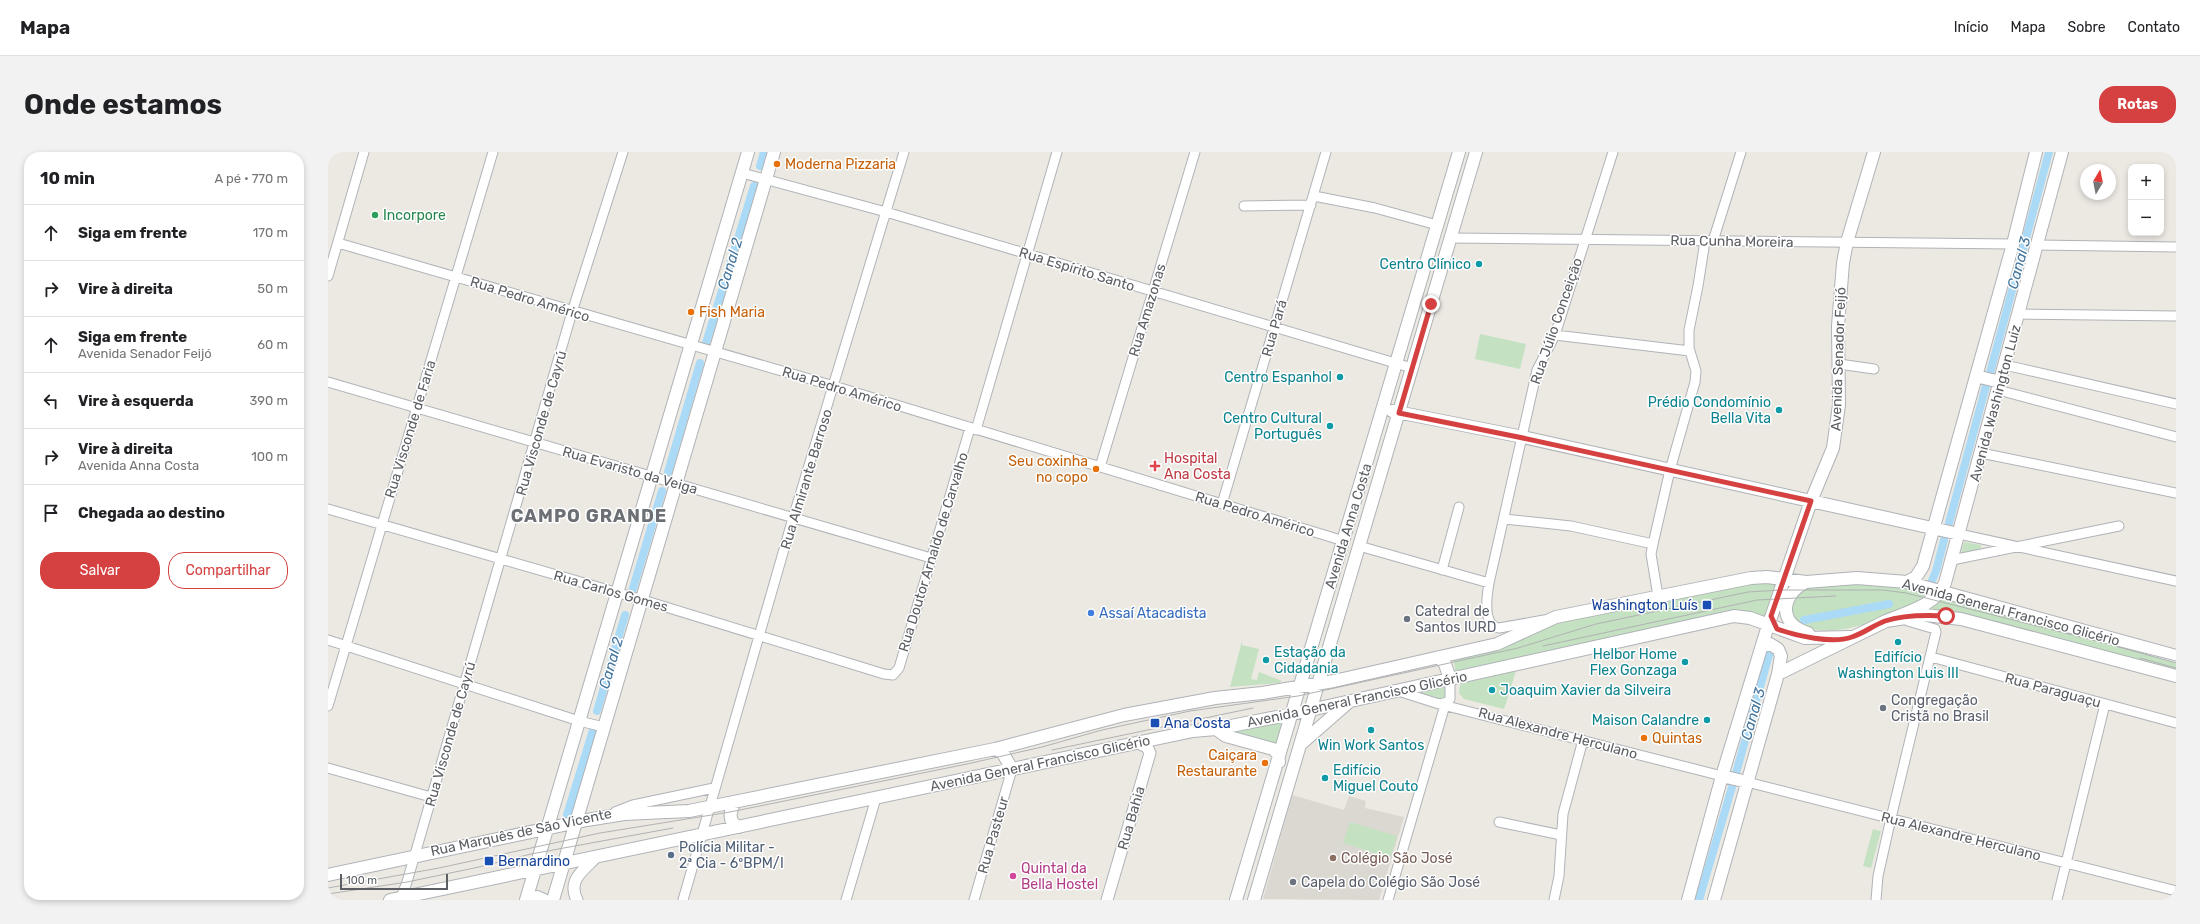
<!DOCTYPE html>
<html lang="pt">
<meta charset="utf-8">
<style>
body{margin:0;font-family:Rubik,sans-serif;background:#f2f2f2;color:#202124}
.controls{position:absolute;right:12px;top:12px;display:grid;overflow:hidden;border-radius:8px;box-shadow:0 2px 6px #0003}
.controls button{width:36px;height:36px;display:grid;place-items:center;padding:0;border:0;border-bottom:1px solid #e0e0e0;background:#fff;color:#202124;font:20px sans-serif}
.compass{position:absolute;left:1752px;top:12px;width:36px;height:36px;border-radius:50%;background:#fff;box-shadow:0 2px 6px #0003;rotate:10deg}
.scale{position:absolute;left:12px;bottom:10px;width:108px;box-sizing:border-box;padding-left:4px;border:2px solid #5b5e62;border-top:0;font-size:11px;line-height:14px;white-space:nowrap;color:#5b5e62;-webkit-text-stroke:3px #fff;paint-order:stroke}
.stop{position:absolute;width:12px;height:12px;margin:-9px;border:3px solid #d54040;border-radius:50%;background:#fff}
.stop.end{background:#d54040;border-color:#fff;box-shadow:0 1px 4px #0008}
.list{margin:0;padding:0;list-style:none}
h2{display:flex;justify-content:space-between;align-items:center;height:52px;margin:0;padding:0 16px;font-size:17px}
h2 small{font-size:13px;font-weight:400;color:#757577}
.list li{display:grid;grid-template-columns:26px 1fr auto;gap:12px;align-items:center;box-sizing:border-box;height:56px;padding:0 16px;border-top:1px solid #e0e0e0}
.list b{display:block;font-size:15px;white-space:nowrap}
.list p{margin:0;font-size:13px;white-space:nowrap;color:#757577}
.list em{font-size:13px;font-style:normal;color:#757577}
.actions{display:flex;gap:8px;padding:12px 16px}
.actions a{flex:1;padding:9px 0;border:1px solid #d54040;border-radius:16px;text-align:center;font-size:14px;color:#d54040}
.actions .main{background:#d54040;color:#fff}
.icon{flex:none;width:22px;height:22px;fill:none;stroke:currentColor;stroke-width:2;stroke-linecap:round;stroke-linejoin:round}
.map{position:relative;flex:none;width:1848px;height:748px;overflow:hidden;border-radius:16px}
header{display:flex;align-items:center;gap:24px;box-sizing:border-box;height:56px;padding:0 20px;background:#fff;border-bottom:1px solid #e0e0e0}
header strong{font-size:19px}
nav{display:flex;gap:22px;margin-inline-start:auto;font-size:14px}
.intro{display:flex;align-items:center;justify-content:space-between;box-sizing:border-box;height:96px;padding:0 24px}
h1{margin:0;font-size:28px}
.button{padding:10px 18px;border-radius:16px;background:#d54040;color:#fff;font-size:14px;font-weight:700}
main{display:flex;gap:24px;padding:0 24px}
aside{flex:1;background:#fff;border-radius:16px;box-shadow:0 2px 6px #0003}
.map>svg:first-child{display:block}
</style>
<header>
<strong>Mapa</strong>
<nav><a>Início</a><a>Mapa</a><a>Sobre</a><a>Contato</a></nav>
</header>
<div class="intro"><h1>Onde estamos</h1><a class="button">Rotas</a></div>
<main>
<aside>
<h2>10 min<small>A pé · 770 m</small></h2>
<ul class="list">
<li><svg class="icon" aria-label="ahead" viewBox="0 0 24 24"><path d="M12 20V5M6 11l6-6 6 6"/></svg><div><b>Siga em frente</b></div><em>170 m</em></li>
<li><svg class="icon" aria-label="right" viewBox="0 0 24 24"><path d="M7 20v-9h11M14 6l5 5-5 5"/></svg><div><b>Vire à direita</b></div><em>50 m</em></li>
<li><svg class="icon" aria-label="ahead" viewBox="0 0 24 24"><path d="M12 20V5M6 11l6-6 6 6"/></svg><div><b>Siga em frente</b><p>Avenida Senador Feijó</p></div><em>60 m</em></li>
<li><svg class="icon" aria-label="left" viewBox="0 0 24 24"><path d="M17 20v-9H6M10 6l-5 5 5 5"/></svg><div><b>Vire à esquerda</b></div><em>390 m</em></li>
<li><svg class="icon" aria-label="right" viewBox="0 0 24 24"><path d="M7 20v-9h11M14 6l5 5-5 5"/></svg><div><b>Vire à direita</b><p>Avenida Anna Costa</p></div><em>100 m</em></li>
<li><svg class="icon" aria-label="arrive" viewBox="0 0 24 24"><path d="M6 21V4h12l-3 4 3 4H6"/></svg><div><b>Chegada ao destino</b></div></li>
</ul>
<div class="actions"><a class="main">Salvar</a><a>Compartilhar</a></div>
</aside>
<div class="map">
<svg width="1848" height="748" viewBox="0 0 1848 748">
<rect width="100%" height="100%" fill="#ece9e3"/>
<path fill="#dbd8d1" d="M964 643 1016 658 1021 644 1038 649 1037 656 1076 665 1051 748 935 747Z"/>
<path fill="#c4e1c2" d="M1152 182 1198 192 1192 217 1147 207Z
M1636 390 1653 393V396L1650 398 1633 401Z
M1449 430 1438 467 1415 459 1397 460 1127 519 1126 507 1227 471 1419 431Z
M1522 431 1570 433 1602 442 1597 448C1556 464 1513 490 1468 473L1461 456 1473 436Z
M1614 445 1848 507V522L1596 457Z
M914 489V493L931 497 923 527 929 528 931 520 954 529 951 531 902 535Z
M1188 519 1176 557 1136 547 1131 541 1132 533 1135 531Z
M1116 535 1118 536V545L1116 547 1089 541Z
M956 569 950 593 906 580V579Z
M1022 670 1069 684 1062 706 1015 691Z
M1545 677 1553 679 1543 716 1535 714Z"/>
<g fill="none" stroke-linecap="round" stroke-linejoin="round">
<path stroke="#aadaf5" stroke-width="8" d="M432 14 436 0
M378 191 426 34
M1662 221 1721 0
M340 320 372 211
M1621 371 1658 234
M1603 431 1608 419 1616 388
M303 443 334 339
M1476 468 1561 452
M269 559 297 463
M1408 621 1441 503
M239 663 265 578
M1371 748 1404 635"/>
<defs>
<path id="minor" d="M414 21 558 60 1084 216
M986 44 1047 56 1109 73
M916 54 983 53
M1122 86 1685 92
M1385 89 1413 0
M10 91 506 234 1016 389
M1709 93 1848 95
M0 124 36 0
M1690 162 1848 164
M1227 183 1362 199
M1511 212 1546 217
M1677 213 1848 252
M0 230 603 406
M1670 238 1848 285
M648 278 729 0
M1653 301 1848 341
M772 315 867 0
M894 352 998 0
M0 357 315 448 556 522 565 523 571 516 642 276
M1176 367 1243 374 1325 392
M1631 382 1848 429
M1031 394 1161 431
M1624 408 1791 374
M1114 418 1131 355
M1330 444 1323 402 1325 392 1342 318 1367 230 1368 219 1361 196V178L1370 134 1377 89
M1216 468 1171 476C1154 474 1159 443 1161 431L1209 218 1227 183 1285 0
M0 488 251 569 276 575
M1603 505 1848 571
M1067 538 1111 552 1394 624
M1111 552 1119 550 1122 547V527
M0 554 165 0
M0 616 103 645
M1419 630 1848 739
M287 660 305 653 386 636
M1171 670 1233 683
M72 748 79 730 244 160 295 0
M355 748 465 366 576 0
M518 748 548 646
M646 748 684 617
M1060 748 1117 553
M1226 748 1231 724 1235 662 1255 588
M1548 748 1550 724 1563 666 1608 480 1607 477 1580 469 1575 466
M1729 748 1777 552"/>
<path id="tertiary" d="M249 748C239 728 255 719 267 706
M779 748 822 601 819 595 810 591"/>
<path id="secondary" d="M1648 224 1672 230
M1064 259 1195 285 1631 382
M1478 430C1452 443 1450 472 1480 481
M1579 430 1588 425 1595 414 1685 92 1708 0
M1558 469C1579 460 1607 454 1617 431L1734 0
M1111 505 1117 512 1122 527
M1450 522 1558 469 1597 463 1633 467 1848 524
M888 577 898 584 945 597 950 602 951 610
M974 591 1022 549
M667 597 674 600 684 617
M1394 624 1419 630
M407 650C402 659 399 670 411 675
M0 723 259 668 296 662 361 659 667 597 796 563 887 546 934 541 1006 529 1169 492 1228 465 1423 426 1439 425 1478 430 1529 426 1579 430 1848 504
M62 748 865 579 888 577 964 562 1406 464 1422 466 1477 486 1523 485
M198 748 420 0
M202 748 209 745 216 748
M225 748 446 0
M908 748 1131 0
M926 748 1148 0
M1360 748 1394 624 1438 480 1483 349 1505 296 1511 253 1510 174 1515 111 1519 90 1546 0
M1386 748 1450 522 1453 504 1450 497 1442 492 1434 494"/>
</defs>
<use href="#minor" stroke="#b0b3b7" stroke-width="11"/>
<use href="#tertiary" stroke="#b0b3b7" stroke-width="13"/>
<use href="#secondary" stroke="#afb2b6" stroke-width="14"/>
<use href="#minor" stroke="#fff" stroke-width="9"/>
<use href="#tertiary" stroke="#fff" stroke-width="11"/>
<use href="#secondary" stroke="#fff" stroke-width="12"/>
<path stroke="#b1b2b2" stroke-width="1" d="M1215 494 1429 448 1508 444
M1812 506 1848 516
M724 598 925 556
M0 736 111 716 272 681 402 660 639 612 714 595 774 578 862 559 970 544 1190 496 1268 472 1420 440 1453 438H1555L1578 441 1848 509
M0 742 79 730 151 715 203 702 345 676"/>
</g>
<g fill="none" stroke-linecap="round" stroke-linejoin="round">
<path stroke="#d54040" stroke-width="5" d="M1103 152 1071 261 1195 286 1483 349 1443 464 1449 477C1469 484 1504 492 1524 485 1536 481 1546 473 1557 469 1575 463 1599 463 1618 464"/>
</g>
<g fill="#e8710a" stroke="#fff" stroke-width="1.5">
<circle cx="449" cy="12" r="4"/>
<circle cx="363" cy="160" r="4"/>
<circle cx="768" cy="317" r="4"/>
<circle cx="1316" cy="586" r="4"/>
<circle cx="937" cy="611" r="4"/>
</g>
<circle fill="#2e9e5b" stroke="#fff" stroke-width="1.5" cx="47" cy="63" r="4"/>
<g fill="#0f9aa8" stroke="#fff" stroke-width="1.5">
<circle cx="1151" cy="112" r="4"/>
<circle cx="1012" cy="225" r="4"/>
<circle cx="1451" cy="258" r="4"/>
<circle cx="1002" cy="274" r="4"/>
<circle cx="1570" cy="490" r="4"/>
<circle cx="938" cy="508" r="4"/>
<circle cx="1357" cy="510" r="4"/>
<circle cx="1164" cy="538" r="4"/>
<circle cx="1379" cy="568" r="4"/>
<circle cx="1043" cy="578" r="4"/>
<circle cx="997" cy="626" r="4"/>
</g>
<path fill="#e0444e" stroke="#fff" stroke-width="1.5" d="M825 308h4v4h4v4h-4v4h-4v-4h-4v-4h4z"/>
<g fill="#1a4fb4" stroke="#fff" stroke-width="1.5">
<rect x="1374" y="448" width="10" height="10" rx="2"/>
<rect x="822" y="566" width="10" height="10" rx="2"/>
<rect x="156" y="704" width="10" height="10" rx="2"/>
</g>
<circle fill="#3f7fe0" stroke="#fff" stroke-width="1.5" cx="763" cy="461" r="4"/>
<g fill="#6b7280" stroke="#fff" stroke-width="1.5">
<circle cx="1079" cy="467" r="4"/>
<circle cx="1555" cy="556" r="4"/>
<circle cx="965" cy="730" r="4"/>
</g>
<circle fill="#5c6f8a" stroke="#fff" stroke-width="1.5" cx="343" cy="703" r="4"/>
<circle fill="#8d6e63" stroke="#fff" stroke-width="1.5" cx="1005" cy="706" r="4"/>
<circle fill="#d1479c" stroke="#fff" stroke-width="1.5" cx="685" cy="724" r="4"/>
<g text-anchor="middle" stroke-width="3" stroke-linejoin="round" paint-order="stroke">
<g font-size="14" fill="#c56008" stroke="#fff" text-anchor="start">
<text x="457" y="17">Moderna Pizzaria</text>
<text x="371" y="165">Fish Maria</text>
<text x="760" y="314" text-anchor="end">Seu coxinha<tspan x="760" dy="16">no copo</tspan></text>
<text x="1324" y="591">Quintas</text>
<text x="929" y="608" text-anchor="end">Caiçara<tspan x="929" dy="16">Restaurante</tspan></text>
</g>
<g font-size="14" fill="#27864d" stroke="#fff" text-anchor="start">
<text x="55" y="68">Incorpore</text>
</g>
<g font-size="14" fill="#5b5e62" stroke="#fff">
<text transform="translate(1404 89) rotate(1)" y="5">Rua Cunha Moreira</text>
<text transform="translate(749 117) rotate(17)" y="5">Rua Espírito Santo</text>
<text transform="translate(202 147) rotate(17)" y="5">Rua Pedro Américo</text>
<text transform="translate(819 158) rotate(-73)" y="5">Rua Amazonas</text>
<text transform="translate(1228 169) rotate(-71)" y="5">Rua Júlio Conceição</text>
<text transform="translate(946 176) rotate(-74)" y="5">Rua Pará</text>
<text transform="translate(1510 207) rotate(-88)" y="5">Avenida Senador Feijó</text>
<text transform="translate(514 237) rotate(17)" y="5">Rua Pedro Américo</text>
<text transform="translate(1667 251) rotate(-75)" y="5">Avenida Washington Luiz</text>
<text transform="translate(213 271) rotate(-74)" y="5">Rua Visconde de Cayrú</text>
<text transform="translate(82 277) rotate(-73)" y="5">Rua Visconde de Faria</text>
<text transform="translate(302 318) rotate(16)" y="5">Rua Evaristo da Veiga</text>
<text transform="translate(478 327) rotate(-73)" y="5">Rua Almirante Barroso</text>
<text transform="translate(927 362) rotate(17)" y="5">Rua Pedro Américo</text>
<text transform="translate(1020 374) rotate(-73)" y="5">Avenida Anna Costa</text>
<text transform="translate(605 400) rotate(-73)" y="5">Rua Doutor Arnaldo de Carvalho</text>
<text transform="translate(283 439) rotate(16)" y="5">Rua Carlos Gomes</text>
<text transform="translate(1683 460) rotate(15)" y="5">Avenida General Francisco Glicério</text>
<text transform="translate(1725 538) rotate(15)" y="5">Rua Paraguaçu</text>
<text transform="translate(1029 547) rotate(-12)" y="5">Avenida General Francisco Glicério</text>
<text transform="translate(1230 581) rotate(15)" y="5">Rua Alexandre Herculano</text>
<text transform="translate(122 582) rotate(-74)" y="5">Rua Visconde de Cayrú</text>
<text transform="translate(712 611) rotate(-12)" y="5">Avenida General Francisco Glicério</text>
<text transform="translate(803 666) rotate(-74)" y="5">Rua Bahia</text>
<text transform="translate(193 680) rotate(-12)" y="5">Rua Marquês de São Vicente</text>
<text transform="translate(665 683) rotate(-74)" y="5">Rua Pasteur</text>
<text transform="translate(1633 684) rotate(14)" y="5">Rua Alexandre Herculano</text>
</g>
<g font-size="14" fill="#0d838f" stroke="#fff" text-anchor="end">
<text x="1143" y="117">Centro Clínico</text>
<text x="1004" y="230">Centro Espanhol</text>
<text x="1443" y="255">Prédio Condomínio<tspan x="1443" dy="16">Bella Vita</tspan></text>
<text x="994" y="271">Centro Cultural<tspan x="994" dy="16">Português</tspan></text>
<text x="946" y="505" text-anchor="start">Estação da<tspan x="946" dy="16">Cidadania</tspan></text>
<text x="1349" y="507">Helbor Home<tspan x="1349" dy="16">Flex Gonzaga</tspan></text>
<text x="1570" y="510" text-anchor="middle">Edifício<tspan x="1570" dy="16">Washington Luis III</tspan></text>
<text x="1172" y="543" text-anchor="start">Joaquim Xavier da Silveira</text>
<text x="1371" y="573">Maison Calandre</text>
<text x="1043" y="598" text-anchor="middle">Win Work Santos</text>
<text x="1005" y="623" text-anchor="start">Edifício<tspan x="1005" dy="16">Miguel Couto</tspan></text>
</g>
<g font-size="14" fill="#be3a42" stroke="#fff" text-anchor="start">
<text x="836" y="311">Hospital<tspan x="836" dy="16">Ana Costa</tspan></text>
</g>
<g font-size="14" fill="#164399" stroke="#fff" text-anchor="start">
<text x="1370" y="458" text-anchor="end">Washington Luís</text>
<text x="836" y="576">Ana Costa</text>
<text x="170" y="714">Bernardino</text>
</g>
<g font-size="14" fill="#5b616d" stroke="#fff" text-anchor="start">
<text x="1087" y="464">Catedral de<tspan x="1087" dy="16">Santos IURD</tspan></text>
<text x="1563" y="553">Congregação<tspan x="1563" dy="16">Cristã no Brasil</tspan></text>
<text x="973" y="735">Capela do Colégio São José</text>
</g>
<g font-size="14" fill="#366cbe" stroke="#fff" text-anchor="start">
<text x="771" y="466">Assaí Atacadista</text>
</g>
<g font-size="14" fill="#4e5e75" stroke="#fff" text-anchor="start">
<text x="351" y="700">Polícia Militar -<tspan x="351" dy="16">2ª Cia - 6ºBPM/I</tspan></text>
</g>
<g font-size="14" fill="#785e54" stroke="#fff" text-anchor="start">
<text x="1013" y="711">Colégio São José</text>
</g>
<g font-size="14" fill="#b23c85" stroke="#fff" text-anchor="start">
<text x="693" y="721">Quintal da<tspan x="693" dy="16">Bella Hostel</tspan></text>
</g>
<g font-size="15" font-style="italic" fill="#47779c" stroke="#fff">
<text transform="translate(1691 111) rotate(-75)" y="5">Canal 3</text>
<text transform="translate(402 112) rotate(-73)" y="5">Canal 2</text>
<text transform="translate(283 511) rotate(-74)" y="5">Canal 2</text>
<text transform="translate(1425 562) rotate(-74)" y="5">Canal 3</text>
</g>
<g font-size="18" font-weight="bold" letter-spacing="1" fill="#6c7074" stroke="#fff">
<text x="261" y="370">CAMPO GRANDE</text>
</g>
</g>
</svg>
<div class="controls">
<button>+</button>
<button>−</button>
</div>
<svg class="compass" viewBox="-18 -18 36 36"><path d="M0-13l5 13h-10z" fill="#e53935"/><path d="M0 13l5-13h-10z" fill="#757577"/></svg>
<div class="scale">100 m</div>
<div class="stop" style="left:1618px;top:464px"></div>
<div class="stop end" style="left:1103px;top:152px"></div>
</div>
</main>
